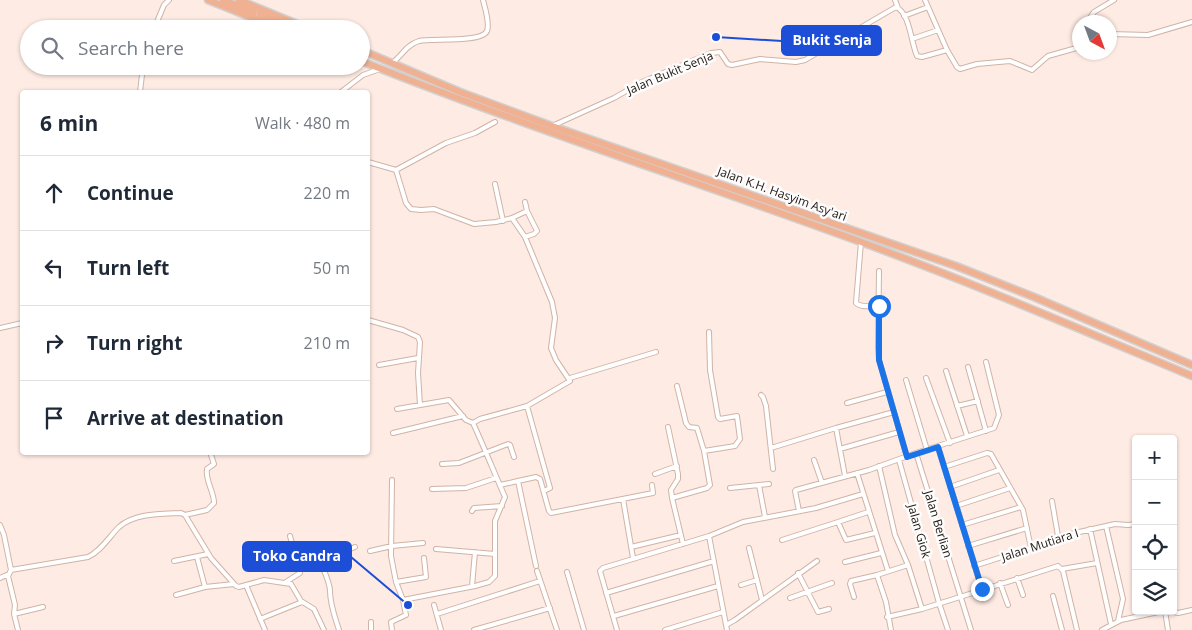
<!DOCTYPE html>
<meta charset="utf-8">
<style>
body{margin:0;font-family:"Open Sans",sans-serif;background:#f6f6f7;color:#1f2937}
.controls{position:absolute;right:15px;bottom:15px;display:grid;overflow:hidden;border-radius:5px;box-shadow:0 1px 4px #0004}
.controls button{width:45px;height:45px;display:grid;place-items:center;padding:0;border:0;border-bottom:1px solid #e0e1e3;background:#fff;color:#1f2937;font:25px sans-serif}
.compass{position:absolute;left:1072px;top:15px;width:45px;height:45px;border-radius:50%;background:#fff;box-shadow:0 1px 4px #0004;rotate:139deg}
.stop{position:absolute;width:15px;height:15px;margin:-11px;border:4px solid #1a73e8;border-radius:50%;background:#fff}
.stop.end{background:#1a73e8;border-color:#fff;box-shadow:0 1px 5px #0008}
.list{margin:0;padding:0;list-style:none}
h2{display:flex;justify-content:space-between;align-items:center;height:65px;margin:0;padding:0 20px;font-size:21px}
h2 small{font-size:16px;font-weight:400;color:#747a83}
.list li{display:grid;grid-template-columns:32px 1fr auto;gap:15px;align-items:center;box-sizing:border-box;height:75px;padding:0 20px;border-top:1px solid #e0e1e3}
.list b{display:block;font-size:19px;white-space:nowrap}
.list em{font-size:16px;font-style:normal;color:#747a83}
.icon{flex:none;width:28px;height:28px;fill:none;stroke:currentColor;stroke-width:2;stroke-linecap:round;stroke-linejoin:round}
.map{position:relative;flex:none;width:1192px;height:630px;overflow:hidden}
.search{position:absolute;background:#fff;box-shadow:0 1px 4px #0004;left:20px;top:20px;width:350px;height:55px;display:flex;align-items:center;gap:12px;box-sizing:border-box;padding:0 18px;border-radius:28px;color:#747a83;font-size:19px}
.panel{position:absolute;background:#fff;box-shadow:0 1px 4px #0004;left:20px;top:90px;width:350px;height:365px;border-radius:5px}
.map>svg:first-child{display:block}
</style>
<div class="map">
<svg width="1192" height="630" viewBox="0 0 1192 630">
<rect width="100%" height="100%" fill="#feebe3"/>
<g fill="none" stroke-linecap="round" stroke-linejoin="round">
<defs>
<path id="minor" d="M895 0 898 8
M925 0 947 50 957 67 960 69 977 64 1010 61 1032 70 1048 56 1080 47
M904 16 928 7
M1087 22 1094 12 1114 0
M154 29 164 5 169 0
M1110 34 1148 35 1192 22
M912 39 938 30
M392 63C402 56 406 45 419 41 432 38 482 43 487 31 490 23 485 8 483 0
M140 92 143 66
M341 92 363 75 380 69
M552 126 614 98 642 82 711 53 720 52 728 64 732 65 760 59 796 62 805 60 896 7C910 13 911 43 917 56L922 57 947 50
M368 162 396 170 406 203 411 209 421 210 434 209 474 224 496 222 512 218 525 237 552 302 555 318 551 348 556 360 570 381 527 406 480 419 473 423C484 447 494 472 505 497L495 521V576L489 582 475 586 403 600 406 615 391 622 392 630
M396 170 446 143 475 133 495 122
M495 184 503 221
M512 218 527 211
M525 237 534 234 537 231 527 211 525 202
M861 242 856 303C861 308 872 306 879 306
M879 271 878 348 879 360 907 457
M368 320 403 330 418 337 420 342 418 373 420 405
M0 328 22 323
M379 365 418 358
M968 367 986 431
M946 371 967 436
M570 378 656 352
M926 378 950 443
M906 380 927 450
M677 386 686 423 689 427 697 428 704 451
M761 395 763 397 766 406 773 469
M847 403 887 392
M527 406 550 488 544 491
M957 406 978 401
M397 409 449 400 466 420 473 423
M668 427 678 474V479L671 490 672 498
M393 433 463 416
M938 447 982 589
M771 448 836 428
M840 449 899 432
M916 453 971 630
M814 460 822 483
M899 460 939 603 948 630
M442 464 459 463 508 444 510 445 514 457
M879 466 895 535 908 565 922 609 1058 566 1063 571 1077 630
M944 467 987 453 991 454 1023 510 1031 548
M857 473 888 571
M655 474 677 466
M845 476 836 428 894 412
M392 480 391 556 396 582 403 600
M518 481 536 477 540 479 549 511 551 513 653 493 652 485
M500 485 518 481 536 566
M759 485 765 517
M950 487 999 470
M730 488 769 484
M432 489 466 488 496 478
M623 499 633 558
M1052 501 1058 536
M956 506 1010 488
M472 511 474 508 502 506
M799 511 795 491 796 490 869 470 916 453 994 428 999 415 986 362
M185 515 207 510 214 503C214 491 205 481 207 469L214 464 210 452
M838 522 868 512
M0 525 4 535 11 570 8 576 15 605 14 614 18 630
M962 525 1021 507
M1106 526 1123 599 1118 621
M1090 529 1111 624
M709 536 727 630
M782 540 838 522 846 540 875 533
M683 544 672 498 707 488 710 485 704 451 735 446 740 439 737 416 720 419 718 417 710 370 709 332
M968 546 1027 528
M631 547 681 535
M749 548 762 600
M436 549 495 554
M370 551 392 546 423 543
M197 557 205 587 234 584
M174 561 208 554
M845 562 881 553
M974 566 1033 547 1057 537 1115 524 1128 525 1136 524
M1062 569 1097 563
M11 570 88 557C101 551 109 537 119 527 135 513 161 514 181 513L185 515 211 558 236 586 239 587 264 580 291 584 301 601 314 609 324 630
M537 571 557 630
M567 572 584 630
M798 573 818 612 829 609
M877 575 886 602 891 630
M0 578 9 574
M1017 578 1023 595
M286 582 300 573 290 536
M396 582 426 577 424 558
M1000 583 1008 605
M246 585 265 630
M741 585 757 580
M472 586 475 552
M606 593 714 561
M176 595 205 587
M1053 596 1062 630
M854 597 850 584 851 581 877 575 908 565
M790 598 832 583
M434 605 441 630
M1165 611 1168 630
M1169 611 1178 613 1192 610
M14 614 43 607
M437 614 540 581
M614 616 718 586
M887 617 922 609
M260 619 302 602
M371 622V630
M726 625 735 620 817 561
M339 630C335 617 330 605 330 591 330 582 323 569 320 561L355 547
M474 630 550 608
M617 630 600 571 603 568 709 536 743 522 816 508 863 494
M665 630 723 612
M1102 630 1121 620 1163 611"/>
<path id="trunk" d="M208 0 280 29
M223 0 254 12 253 16H249
M239 0 309 29
M265 11H261L260 15 296 29
M361 50 460 92 552 126 956 266 1034 297 1192 365
M361 61C526 127 695 181 861 242 973 283 1082 330 1192 376"/>
</defs>
<use href="#minor" stroke="#d1b3a6" stroke-width="6"/>
<use href="#trunk" stroke="#d2d0cf" stroke-width="9"/>
<use href="#minor" stroke="#fff" stroke-width="4"/>
<use href="#trunk" stroke="#f0b092" stroke-width="6"/>
</g>
<g fill="none" stroke-linecap="round" stroke-linejoin="round">
<path stroke="#1a73e8" stroke-width="6" d="M879 306V360L907 457 938 447 982 589"/>
</g>
<g text-anchor="middle" stroke-width="5" stroke-linejoin="round" paint-order="stroke">
<g font-size="12" fill="#201611" stroke="#fdfdfd">
<text transform="translate(670 73) rotate(-23)" y="4">Jalan Bukit Senja</text>
<text transform="translate(782 194) rotate(20)" y="4">Jalan K.H. Hasyim Asy'ari</text>
<text transform="translate(938 524) rotate(73)" y="4">Jalan Berlian</text>
<text transform="translate(919 531) rotate(74)" y="4">Jalan Giok</text>
<text transform="translate(1040 545) rotate(-18)" y="4">Jalan Mutiara I</text>
</g>
</g>
<path fill="none" stroke="#1d4ed8" stroke-width="2" d="M716 37L782 41M408 605L351 557"/>
<g fill="#1d4ed8" stroke="#fdfdfd" stroke-width="2">
<circle cx="716" cy="37" r="5"/>
<circle cx="408" cy="605" r="5"/>
</g>
<g fill="#1d4ed8" stroke="#1d4ed8" stroke-width="2">
<rect x="782" y="26" width="99" height="29" rx="5"/>
<rect x="243" y="542" width="108" height="29" rx="5"/>
</g>
<g font-size="14" text-anchor="middle" font-weight="bold" fill="#fff">
<text x="832" y="45">Bukit Senja</text>
<text x="297" y="561">Toko Candra</text>
</g>
</svg>
<div class="controls">
<button>+</button>
<button>−</button>
<button><svg class="icon" aria-label="locate" viewBox="0 0 24 24"><circle cx="12" cy="12" r="6"/><path d="M12 2v4M12 18v4M2 12h4M18 12h4"/></svg></button>
<button><svg class="icon" aria-label="layers" viewBox="0 0 24 24"><path d="M12 4l9 5-9 5-9-5zM3 14l9 5 9-5"/></svg></button>
</div>
<svg class="compass" viewBox="-18 -18 36 36"><path d="M0-13l5 13h-10z" fill="#e53935"/><path d="M0 13l5-13h-10z" fill="#747a83"/></svg>
<div class="stop" style="left:879px;top:306px"></div>
<div class="stop end" style="left:982px;top:589px"></div>
<div class="search"><svg class="icon" aria-label="search" viewBox="0 0 24 24"><circle cx="10" cy="10" r="6"/><path d="M15 15l6 6"/></svg>Search here</div>
<section class="panel">
<h2>6 min<small>Walk · 480 m</small></h2>
<ul class="list">
<li><svg class="icon" aria-label="ahead" viewBox="0 0 24 24"><path d="M12 20V5M6 11l6-6 6 6"/></svg><div><b>Continue</b></div><em>220 m</em></li>
<li><svg class="icon" aria-label="left" viewBox="0 0 24 24"><path d="M17 20v-9H6M10 6l-5 5 5 5"/></svg><div><b>Turn left</b></div><em>50 m</em></li>
<li><svg class="icon" aria-label="right" viewBox="0 0 24 24"><path d="M7 20v-9h11M14 6l5 5-5 5"/></svg><div><b>Turn right</b></div><em>210 m</em></li>
<li><svg class="icon" aria-label="arrive" viewBox="0 0 24 24"><path d="M6 21V4h12l-3 4 3 4H6"/></svg><div><b>Arrive at destination</b></div></li>
</ul>
</section>
</div>
